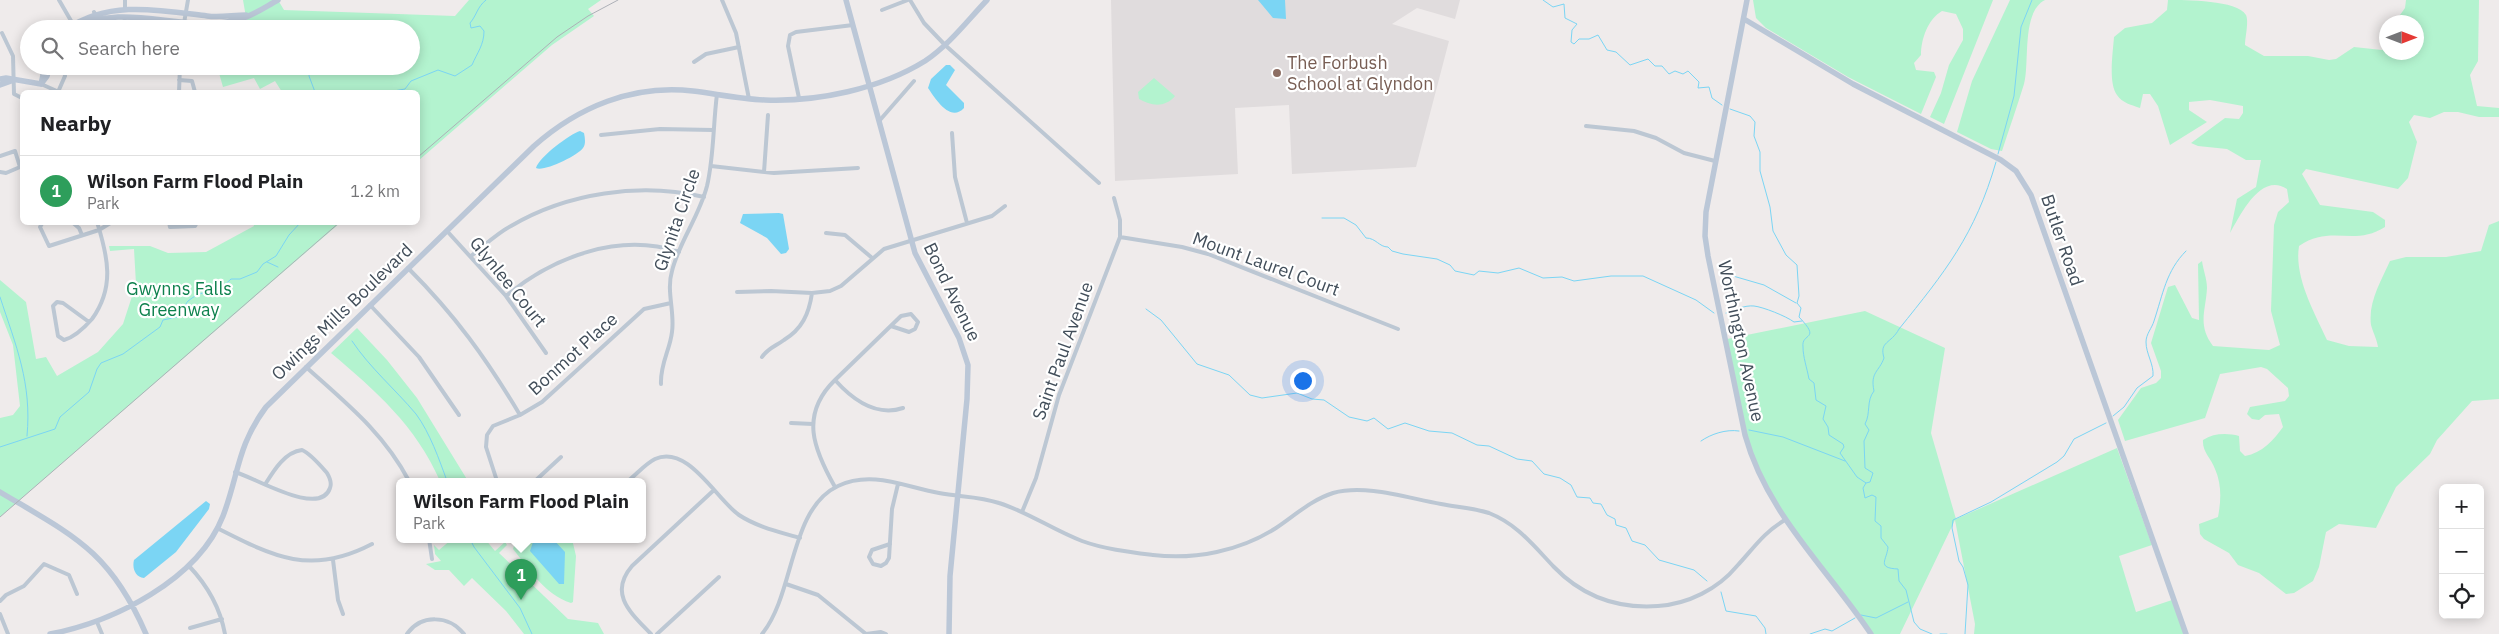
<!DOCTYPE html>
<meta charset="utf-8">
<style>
body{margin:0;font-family:"IBM Plex Sans",sans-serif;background:#f6f6f6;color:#202124}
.controls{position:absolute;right:15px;bottom:15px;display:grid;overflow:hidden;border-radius:8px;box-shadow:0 2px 12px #0003}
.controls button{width:45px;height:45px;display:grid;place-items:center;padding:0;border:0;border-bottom:1px solid #e0e0e0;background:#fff;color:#202124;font:25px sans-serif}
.compass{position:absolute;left:2379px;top:15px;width:45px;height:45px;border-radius:50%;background:#fff;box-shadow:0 2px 12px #0003;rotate:90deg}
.you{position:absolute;left:1302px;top:380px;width:18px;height:18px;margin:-12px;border:4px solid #fff;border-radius:50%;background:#1a73e8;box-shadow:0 0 0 8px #1a73e833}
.badge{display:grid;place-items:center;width:32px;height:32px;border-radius:50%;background:#0760ed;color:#fff;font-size:16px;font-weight:700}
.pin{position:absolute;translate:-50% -41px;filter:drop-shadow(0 1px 2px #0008)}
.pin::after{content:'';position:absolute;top:26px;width:18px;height:15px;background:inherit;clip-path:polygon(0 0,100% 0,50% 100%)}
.popup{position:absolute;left:396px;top:478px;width:250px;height:65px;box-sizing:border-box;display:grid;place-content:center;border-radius:8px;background:#fff;filter:drop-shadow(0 1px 4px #0005);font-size:16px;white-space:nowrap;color:#757577}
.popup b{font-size:19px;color:#202124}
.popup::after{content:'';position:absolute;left:50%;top:100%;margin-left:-10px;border:10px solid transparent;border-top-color:#fff}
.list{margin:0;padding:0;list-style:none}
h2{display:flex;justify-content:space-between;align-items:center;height:65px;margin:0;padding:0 20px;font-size:21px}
h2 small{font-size:16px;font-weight:400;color:#757577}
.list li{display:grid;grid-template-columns:32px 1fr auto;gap:15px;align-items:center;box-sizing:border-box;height:70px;padding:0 20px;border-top:1px solid #e0e0e0}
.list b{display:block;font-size:19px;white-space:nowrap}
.list p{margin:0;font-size:16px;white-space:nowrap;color:#757577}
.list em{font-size:16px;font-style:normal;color:#757577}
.icon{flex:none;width:28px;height:28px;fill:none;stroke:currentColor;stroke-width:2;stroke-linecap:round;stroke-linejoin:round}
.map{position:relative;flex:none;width:2499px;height:634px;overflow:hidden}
.search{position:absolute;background:#fff;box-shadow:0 2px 12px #0003;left:20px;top:20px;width:400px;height:55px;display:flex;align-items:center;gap:12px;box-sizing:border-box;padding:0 18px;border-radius:28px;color:#757577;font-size:19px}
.panel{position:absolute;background:#fff;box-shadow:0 2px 12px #0003;left:20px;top:90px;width:400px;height:135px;border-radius:8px}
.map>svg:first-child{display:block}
</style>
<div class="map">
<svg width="2499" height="634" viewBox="0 0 2499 634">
<rect width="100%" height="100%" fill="#efebeb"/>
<path fill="#e0dcdd" d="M1111 0H1460L1455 19 1417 8 1392 24 1449 41 1416 167 1292 174 1289 105 1235 108 1238 174 1115 181Z"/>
<path fill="#b3f3cf" d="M243 0H278L284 10 455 16 469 0H601L588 9 594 16 552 45 418 161V92H282L275 81 260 89 254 78 223 87 217 66H411V29H221L220 27 247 23Z
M1753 0H1993L1944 124 1930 117 1941 93 1949 65 1963 40V29L1956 14 1942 11C1928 19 1921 39 1921 55L1914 63 1916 70 1934 72 1936 77 1921 114 1848 77 1766 28 1756 18Z
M2010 0H2045C2021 12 2030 63 2024 84 2017 107 2009 129 2002 151L1991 149 1957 132 1972 81Z
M2168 0C2186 0 2237 0 2246 15 2249 22 2245 37 2245 45L2264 56H2308L2329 60 2336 59 2354 47 2382 50 2386 47V52H2416V22H2395L2405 8 2406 0H2479L2478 61 2470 75 2477 106 2499 108V117H2479L2458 112H2444L2430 118 2414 115 2409 122 2417 142 2408 178 2398 189 2306 169 2302 174 2320 205 2373 212 2385 220V227C2354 247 2331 224 2299 246 2294 277 2314 312 2327 340L2349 346 2378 347C2377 340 2373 332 2371 325 2368 302 2381 281 2390 261L2406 257H2446L2481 251 2489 225 2499 221V399L2472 401 2437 440 2430 454 2396 487 2376 528 2339 524 2326 532 2319 567 2313 581 2294 593 2286 594 2259 573 2238 565 2229 553 2204 539 2200 534 2199 524 2218 517C2221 501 2222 485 2215 469 2211 458 2202 452 2203 440 2214 433 2227 433 2239 436L2240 451 2245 456C2262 453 2274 440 2283 427L2279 414 2265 415 2259 420 2252 419 2247 414 2250 407 2285 401 2289 396 2288 388 2267 369 2261 367 2220 374 2205 418 2125 441 2118 420 2141 388 2156 383 2161 378V371L2151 343 2168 287 2175 285 2192 318 2199 320 2198 264 2202 261C2203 269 2207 279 2207 288 2206 310 2197 325 2213 346L2269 350 2280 345 2271 311 2274 225 2278 212 2289 202 2287 189C2261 172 2241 214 2230 233L2237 199 2256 187 2261 160H2246L2227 149 2198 146 2191 143 2225 118 2239 119 2243 113V106L2210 100 2189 102V110L2207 122 2170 145 2158 106 2150 94H2143L2140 108C2132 105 2122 103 2117 95 2108 83 2113 52 2114 37L2125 28 2152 23 2167 10Z
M1154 78 1175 96C1165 108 1151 106 1139 99L1138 92Z
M253 223H340L0 517V418L13 415 20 406 13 345 0 312V280L26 302 36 359 46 357 57 376 98 352 123 324 136 284 134 249 110 251 109 246H150L168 253 206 252 254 226Z
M1865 311 1945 348 1931 433 1956 519 2117 448 2152 545 2119 556 2136 612 2172 600 2184 634H1974L1975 624 1955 520 1900 634H1873C1838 586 1786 528 1762 475 1742 433 1737 384 1727 339Z
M357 328 387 360 417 398 468 481H440C416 426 376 391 331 353Z
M452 539H485L495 551 505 542 507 545 499 553 568 619 598 623 604 634H524L506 611 472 578 464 586 449 570H435L426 564 441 561 435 554 434 545 439 550Z
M516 539H572L576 556 573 602 571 603C544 594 530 570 513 549Z"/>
<path fill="#7bd5f4" d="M1258 0H1285L1286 19 1273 18Z
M946 65H950L955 70 946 85 964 103V108C950 123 935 98 928 88L931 79Z
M580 131 584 133C585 138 586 144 583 148 577 156 544 172 536 168 539 157 570 134 580 131Z
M779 213 783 214 789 249 786 253 781 254 767 238 740 223 743 214Z
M206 501 210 504 209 509 176 552 144 578C135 577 132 568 134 560Z
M534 539H553L565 552 564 584H559L530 551Z"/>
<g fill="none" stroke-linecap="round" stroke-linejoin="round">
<path stroke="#7bd5f4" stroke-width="1" d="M1543 0 1553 7 1564 4 1565 18 1577 24 1572 30 1571 42 1574 44 1579 39H1589L1598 35 1607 50 1616 52 1630 65 1648 59 1655 66H1662L1669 74 1675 71 1683 74 1688 71 1699 82 1698 88 1709 87 1712 98 1722 105
M256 29 259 23
M310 66 309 76 315 92
M388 92 405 89 411 81 438 70 455 76 472 65C477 53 484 45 484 31L480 26 471 28 470 23C477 15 477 7 486 0
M1730 109 1750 116 1755 122 1754 136 1760 152V171L1770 207 1773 231 1786 255 1797 265 1799 296 1797 303 1801 308 1799 317C1822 341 1801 332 1803 347 1803 357 1807 368 1809 379L1814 383 1816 400 1826 406 1823 419 1828 427 1829 435 1843 444 1844 447 1840 453 1857 477 1866 483 1863 488 1865 498 1872 495 1876 497 1875 521 1881 526V538L1888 547C1887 560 1876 568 1898 569L1899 581 1906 590 1914 622 1920 629 1932 634
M1998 154 2014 96 2021 27 2032 0
M1322 218H1344L1356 225 1366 238C1376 238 1379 247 1388 247L1392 251 1403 254 1437 259 1450 265 1455 271 1474 275 1479 271 1498 273 1519 268 1543 278 1562 277 1574 281 1611 276H1643L1696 300 1714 313
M267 262 278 267
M1733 276 1764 285 1796 303
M0 297C16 346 32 383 27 436
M1146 309 1161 320 1197 364 1229 375 1250 395 1262 398 1297 393 1312 399 1324 400 1349 417 1367 421 1374 418 1388 429 1405 423 1429 431 1452 433 1477 445 1489 446 1517 459 1532 461 1544 474 1560 478 1571 485 1577 497 1590 498 1593 503 1601 504 1607 515 1615 519 1616 525 1626 528 1632 541 1645 545 1659 560 1694 570 1707 581
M1726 313C1734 310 1745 305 1754 306 1763 307 1786 316 1794 322L1802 321
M352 341C370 368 395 389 416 414 430 433 439 459 447 481
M2113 416 2124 407 2137 388 2153 376C2154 364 2146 354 2146 342 2146 334 2152 328 2154 321 2163 294 2166 271 2186 251
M1749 430 1783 437 1845 461
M1701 441C1711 434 1726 429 1739 431
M0 447 55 429 60 417 89 392 97 369 101 363 123 354 160 327 163 320 182 316C185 312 184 305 188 301 200 290 221 291 231 279H240L257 272 263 264 276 256 289 235 301 222
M1866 483 1870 482 1873 473 1865 468 1864 441 1869 430 1865 424C1871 413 1866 401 1874 391 1870 372 1879 372 1884 358 1879 341 1891 344 1899 329 1945 272 1975 235 1996 162
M470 539 474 547 520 608 532 634
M1721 592 1726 611 1756 616 1765 628 1766 634
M1861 615 1876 618 1908 602
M1810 634 1825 629 1832 631 1855 618
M1940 634H1947
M1965 634 1968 585 1963 567 1959 561 1952 528 1953 520 1991 502 2057 462 2064 456 2074 439 2106 423"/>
<path stroke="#bcc7d3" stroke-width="4" d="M59 0 74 26
M722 0 736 33 749 99
M910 0 924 23 945 45 1099 183
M125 10V0
M882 10 908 0
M94 12 104 29
M123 29 125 17
M183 29 188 0
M2 33 13 56 14 94 22 98
M694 62 706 54 739 47
M179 80 192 81 195 92
M41 84 59 92
M58 92 65 76 64 66
M179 92 180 66
M799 98 788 46 790 35 796 32 853 25
M880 120 914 81
M1586 126 1634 131 1656 138 1684 153 1715 161
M952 133 955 177 967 223
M601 135 660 129 713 130
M0 156 15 151 20 167 6 173 0 172
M711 166 774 173 858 168
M764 172 768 115
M43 222 40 227 49 246 99 230 112 222
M72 222 79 228 82 235
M169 222 170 227 195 226 197 222
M447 231 506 296 546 353
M826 233 845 235 871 257
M1120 237 1182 247 1208 254 1398 329
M471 256C484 246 496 234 511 226 567 193 640 182 704 197
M408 268C455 315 486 358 520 415
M737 292 771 291 812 293 830 291 841 286 884 249 992 216 1005 206
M506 296C553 257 619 232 679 252
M370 305 419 357 459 415
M89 322 63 303 57 302 53 306 58 336 64 340C75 337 85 327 92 319 115 287 108 257 97 222
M762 357C768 348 776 346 784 340 802 329 809 314 812 293
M306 367C346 403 384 433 409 481
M835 380C852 399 876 417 903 408
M661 384C660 364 670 350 672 332 675 312 666 291 672 271 679 242 699 217 707 186 714 156 713 125 717 94
M791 423 813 424
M235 472C254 477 320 518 330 488 332 483 330 478 327 473 320 465 311 454 302 450 285 452 274 470 266 483
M497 481 486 447 487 435 493 426 520 415 542 402 644 309 671 303
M535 481 561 457
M628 481C637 474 645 464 655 459 688 444 716 499 739 515 757 527 780 532 800 538
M835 487C814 450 799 415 835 380L901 316 911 314 918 322 915 329 909 332 891 326
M1022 512 1036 478 1059 395 1120 237V220L1114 198
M217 528C274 557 311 576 372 544
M429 539 432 559
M890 544 872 550 869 557 873 564 881 566 886 563 889 558 892 509 898 484
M333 560 338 600 343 614
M189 566C208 586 220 607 225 634
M786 584 818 595 866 634
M0 601 6 595 24 586 44 564 69 575 77 594
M0 614 8 634
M97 622 102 634
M190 628 222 619
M407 634C421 614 449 615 464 634
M651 634C631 613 608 594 632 566L714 490
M657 634 719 577
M762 634C795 594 789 509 838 486 872 470 905 487 939 493 959 497 979 496 999 503 1028 512 1053 530 1082 541 1104 549 1129 552 1153 555 1195 560 1240 551 1276 528 1294 516 1311 500 1333 493 1366 484 1407 498 1441 504 1456 507 1474 508 1489 513 1517 524 1533 545 1554 567 1582 596 1617 609 1658 606 1688 604 1718 589 1737 566 1753 549 1764 532 1785 520
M866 634 881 632 886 634"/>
<path stroke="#bbc7d7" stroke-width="5.5" d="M846 0 915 253 959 338 968 365 967 399 950 576 949 634
M1747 0 1706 212 1705 236 1708 256 1745 435C1767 514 1827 568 1871 634
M1744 19 1853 84 2001 160 2016 171 2031 195 2186 634
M67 29C109 0 159 10 207 16 220 18 233 15 246 15
M74 29C124 0 182 34 237 20 251 17 265 7 278 0
M0 79 6 78 41 84
M41 84 47 76 50 66
M41 84 45 66
M0 85 14 80
M0 492C74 536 110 551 146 634
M50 634C113 622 198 580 223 516 239 474 237 446 266 407L534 146C578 107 633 84 693 91 717 94 741 99 765 100 817 102 880 89 925 61 949 45 967 21 987 0"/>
<path stroke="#adb0b7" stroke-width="1" d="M418 157 557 37 588 16 618 0
M0 517 340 222"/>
</g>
<circle fill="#8d6e63" stroke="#fff" stroke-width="2" cx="1277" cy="73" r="5"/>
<g text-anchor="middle" stroke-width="4.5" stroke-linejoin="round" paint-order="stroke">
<g font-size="18" fill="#785e54" stroke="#fff" text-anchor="start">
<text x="1287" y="69">The Forbush<tspan x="1287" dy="21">School at Glyndon</tspan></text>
</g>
<g font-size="18" fill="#424e5a" stroke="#fff">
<text transform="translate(677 220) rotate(-71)" y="6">Glynita Circle</text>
<text transform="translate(2062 240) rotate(71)" y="6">Butler Road</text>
<text transform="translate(1266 264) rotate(20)" y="6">Mount Laurel Court</text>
<text transform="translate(508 282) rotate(51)" y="6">Glynlee Court</text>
<text transform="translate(952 292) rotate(64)" y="6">Bond Avenue</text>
<text transform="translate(342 312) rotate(-44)" y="6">Owings Mills Boulevard</text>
<text transform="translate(1741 341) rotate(78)" y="6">Worthington Avenue</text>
<text transform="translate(1063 351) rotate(-70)" y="6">Saint Paul Avenue</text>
<text transform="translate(573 354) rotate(-42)" y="6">Bonmot Place</text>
</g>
<g font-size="18" fill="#0d814d" stroke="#fff">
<text x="179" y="295">Gwynns Falls<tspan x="179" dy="21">Greenway</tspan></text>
</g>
</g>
</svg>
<div class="controls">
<button>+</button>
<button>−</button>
<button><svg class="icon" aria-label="locate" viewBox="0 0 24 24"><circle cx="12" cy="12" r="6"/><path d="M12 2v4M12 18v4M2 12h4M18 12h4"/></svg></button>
</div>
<svg class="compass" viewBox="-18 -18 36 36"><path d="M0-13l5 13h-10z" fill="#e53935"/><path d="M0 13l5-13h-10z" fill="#757577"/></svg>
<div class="you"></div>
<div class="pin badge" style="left:521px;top:600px;background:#2e9e5b">1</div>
<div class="popup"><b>Wilson Farm Flood Plain</b>Park</div>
<div class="search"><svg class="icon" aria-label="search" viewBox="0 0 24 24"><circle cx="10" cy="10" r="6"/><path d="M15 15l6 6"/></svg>Search here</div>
<section class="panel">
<h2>Nearby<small></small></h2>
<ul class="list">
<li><span class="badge" style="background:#2e9e5b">1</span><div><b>Wilson Farm Flood Plain</b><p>Park</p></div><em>1.2 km</em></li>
</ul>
</section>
</div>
